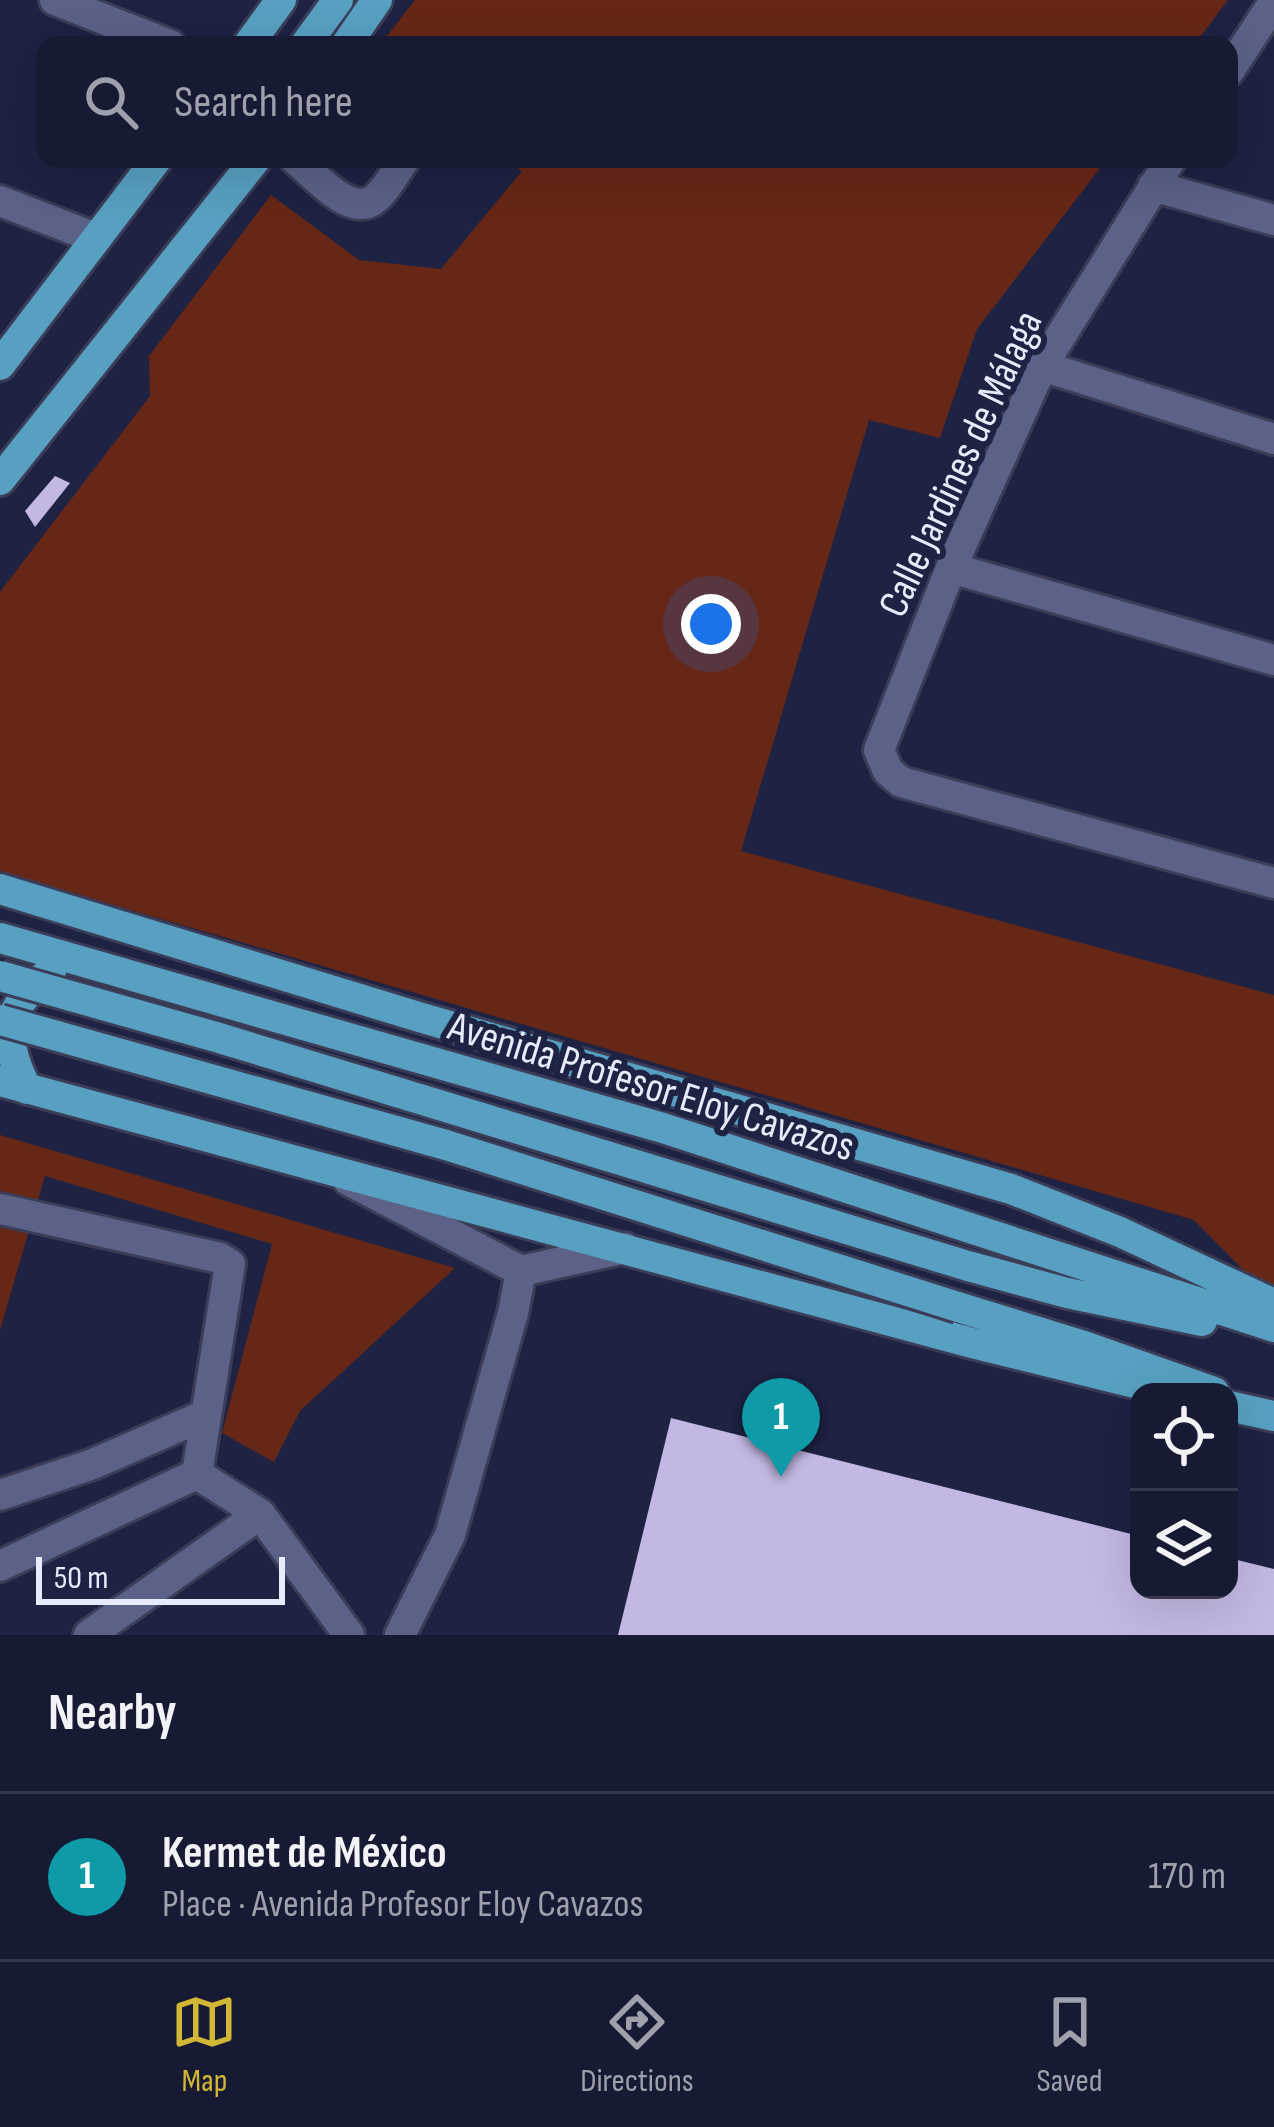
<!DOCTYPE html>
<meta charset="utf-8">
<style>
body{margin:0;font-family:"Sofia Sans Condensed",sans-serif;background:#23273e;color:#f1f3f6}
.controls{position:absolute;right:36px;bottom:36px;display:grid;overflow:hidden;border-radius:24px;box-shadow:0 12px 48px #0002}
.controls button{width:108px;height:108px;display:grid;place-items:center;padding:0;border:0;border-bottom:3px solid #35384d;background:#161a32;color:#f1f3f6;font:60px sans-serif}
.scale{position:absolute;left:36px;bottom:30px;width:249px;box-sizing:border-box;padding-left:12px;border:6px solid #e7ebfd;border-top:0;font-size:33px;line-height:42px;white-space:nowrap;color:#e7ebfd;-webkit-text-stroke:9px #1e2243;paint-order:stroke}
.you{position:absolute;left:711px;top:624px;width:42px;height:42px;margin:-30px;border:9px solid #fff;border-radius:50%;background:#1a73e8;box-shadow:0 0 0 18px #1a73e833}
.badge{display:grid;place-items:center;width:78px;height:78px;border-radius:50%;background:#d2b635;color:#fff;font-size:39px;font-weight:700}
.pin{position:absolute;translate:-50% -99px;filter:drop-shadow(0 3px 6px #0008)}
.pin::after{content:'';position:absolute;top:63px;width:42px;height:36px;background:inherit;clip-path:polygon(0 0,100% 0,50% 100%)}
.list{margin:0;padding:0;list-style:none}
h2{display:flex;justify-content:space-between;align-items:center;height:156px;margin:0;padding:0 48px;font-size:51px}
h2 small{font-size:39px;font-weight:400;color:#9ea1ac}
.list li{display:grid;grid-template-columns:78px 1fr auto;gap:36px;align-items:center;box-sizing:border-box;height:168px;padding:0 48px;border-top:3px solid #35384d}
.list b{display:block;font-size:45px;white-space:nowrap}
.list p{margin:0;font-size:39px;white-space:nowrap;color:#9ea1ac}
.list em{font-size:39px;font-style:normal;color:#9ea1ac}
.icon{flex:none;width:66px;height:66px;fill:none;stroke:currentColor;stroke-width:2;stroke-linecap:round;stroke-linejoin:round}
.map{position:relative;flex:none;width:1274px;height:1635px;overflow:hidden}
.search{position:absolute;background:#161a32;box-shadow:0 12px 48px #0002;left:36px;right:36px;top:36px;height:132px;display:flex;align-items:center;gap:30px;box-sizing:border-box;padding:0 42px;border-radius:24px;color:#9ea1ac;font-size:45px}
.sheet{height:324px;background:#161a32}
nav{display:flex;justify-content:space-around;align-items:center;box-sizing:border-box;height:168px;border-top:3px solid #35384d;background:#161a32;font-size:33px;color:#9ea1ac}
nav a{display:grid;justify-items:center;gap:6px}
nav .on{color:#d2b635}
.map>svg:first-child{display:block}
</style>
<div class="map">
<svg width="1274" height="1635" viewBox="0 0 1274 1635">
<rect width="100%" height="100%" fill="#1e2243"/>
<path fill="#672716" d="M415 0H1228L1194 45H380Z
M506 159H1107L977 329 940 438 869 420 741 851 1274 995V1293L1262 1289 1194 1220 0 872V592L150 396 149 356 271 195 359 260 441 269 522 171Z
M0 1135 455 1268 300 1411 274 1462 222 1433 272 1244 45 1176 0 1330Z"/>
<path fill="#c3b8e3" d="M55 476 70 483 35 527 25 511Z
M671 1418 1139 1536V1590H1229V1558L1274 1569V1635H618Z"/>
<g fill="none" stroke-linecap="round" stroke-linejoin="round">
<defs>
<path id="minor" d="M55 0 170 45
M1229 71 1274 2
M295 159C314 174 351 220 376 198 387 189 396 171 405 159
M1171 159 1042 366 951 568 879 750 888 771 901 782 1274 883
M1153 186 1274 220
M0 201 93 237
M1042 366 1274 439
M951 568 1274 660
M348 1180 521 1271 625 1248
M0 1209 220 1258 230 1264 197 1474
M197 1474 260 1514 349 1635
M0 1495 93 1464 205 1415
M0 1566 197 1474
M89 1635 260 1514
M400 1635 450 1535 513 1313 521 1271"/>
<path id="major" d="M248 45 281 0
M305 45 338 0
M346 45 377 0
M0 365 157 159
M0 480 256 159
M0 889 419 1017 1011 1189 1120 1232 1274 1304
M0 938 663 1128 1274 1327
M0 1081 972 1343 1171 1392
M27 1089C0 1037 4 1008 51 971
M968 1266 1067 1293 1202 1321
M958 1307 1081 1345 1214 1392
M1229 1406 1274 1416"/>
</defs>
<use href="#minor" stroke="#3a3c58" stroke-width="36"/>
<use href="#major" stroke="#3a3c58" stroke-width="36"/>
<use href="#minor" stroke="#5b6187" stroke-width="30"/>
<use href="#major" stroke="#57a0c1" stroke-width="30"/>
<defs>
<path id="major-bridge" d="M0 976 216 1037 968 1266
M0 1020 446 1145 958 1307"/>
</defs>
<use href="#major-bridge" stroke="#3a3c58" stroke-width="36" stroke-linecap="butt"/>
<use href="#major-bridge" stroke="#57a0c1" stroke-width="30"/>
</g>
<g text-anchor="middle" stroke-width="12" stroke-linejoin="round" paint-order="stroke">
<g font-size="42" fill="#e7ebfd" stroke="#1e2243">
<text transform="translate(959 463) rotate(-65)" y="15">Calle Jardines de Málaga</text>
<text transform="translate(652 1085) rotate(17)" y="15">Avenida Profesor Eloy Cavazos</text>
</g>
</g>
</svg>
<div class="controls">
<button><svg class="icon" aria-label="locate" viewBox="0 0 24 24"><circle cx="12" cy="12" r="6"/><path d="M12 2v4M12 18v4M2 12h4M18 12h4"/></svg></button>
<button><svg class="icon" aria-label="layers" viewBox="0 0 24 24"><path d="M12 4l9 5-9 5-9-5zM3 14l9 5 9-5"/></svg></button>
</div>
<div class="scale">50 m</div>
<div class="you"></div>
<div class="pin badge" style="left:781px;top:1477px;background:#0f9aa8">1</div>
<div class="search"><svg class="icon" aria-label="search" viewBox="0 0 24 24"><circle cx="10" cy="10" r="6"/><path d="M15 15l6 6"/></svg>Search here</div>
</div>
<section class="sheet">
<h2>Nearby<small></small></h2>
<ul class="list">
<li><span class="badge" style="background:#0f9aa8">1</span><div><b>Kermet de México</b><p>Place · Avenida Profesor Eloy Cavazos</p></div><em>170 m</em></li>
</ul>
</section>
<nav>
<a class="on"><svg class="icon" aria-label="map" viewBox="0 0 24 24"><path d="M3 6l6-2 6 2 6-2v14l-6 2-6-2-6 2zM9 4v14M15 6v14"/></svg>Map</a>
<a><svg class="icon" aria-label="directions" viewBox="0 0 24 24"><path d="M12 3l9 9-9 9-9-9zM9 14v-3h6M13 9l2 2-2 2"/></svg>Directions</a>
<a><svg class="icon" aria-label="saved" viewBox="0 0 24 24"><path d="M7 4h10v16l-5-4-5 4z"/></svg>Saved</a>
</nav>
